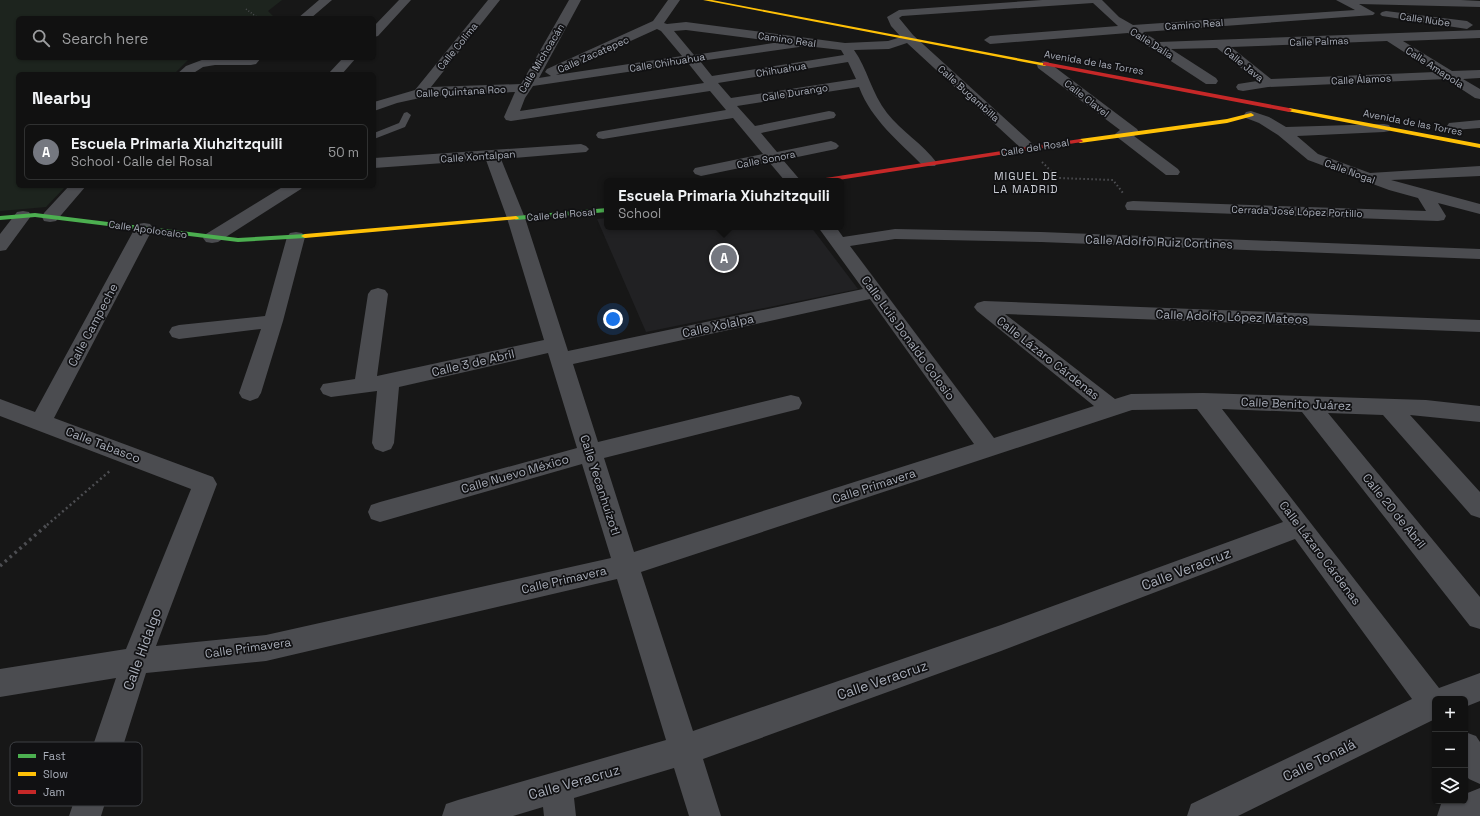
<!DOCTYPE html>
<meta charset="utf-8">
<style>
body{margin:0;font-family:"Space Grotesk",sans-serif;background:#1a1a1a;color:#f1f3f6}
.controls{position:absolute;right:12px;bottom:12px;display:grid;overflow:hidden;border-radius:6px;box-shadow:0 1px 3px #0004}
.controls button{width:36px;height:36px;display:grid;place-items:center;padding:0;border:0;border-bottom:1px solid #303131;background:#111;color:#f1f3f6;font:20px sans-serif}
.you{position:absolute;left:613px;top:319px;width:14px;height:14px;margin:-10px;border:3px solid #fff;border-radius:50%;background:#1a73e8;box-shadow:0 0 0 6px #1a73e833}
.badge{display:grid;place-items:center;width:26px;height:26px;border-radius:50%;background:#757880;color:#fff;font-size:13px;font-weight:700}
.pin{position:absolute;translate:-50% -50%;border:2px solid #fff;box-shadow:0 1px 4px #0006}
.popup{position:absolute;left:604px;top:178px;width:240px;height:52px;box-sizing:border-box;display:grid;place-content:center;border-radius:6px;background:#111;filter:drop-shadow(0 1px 3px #0005);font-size:13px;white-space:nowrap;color:#9c9d9f}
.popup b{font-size:15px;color:#f1f3f6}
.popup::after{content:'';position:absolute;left:50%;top:100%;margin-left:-8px;border:8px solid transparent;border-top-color:#111}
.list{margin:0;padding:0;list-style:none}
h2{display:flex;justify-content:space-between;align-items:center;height:52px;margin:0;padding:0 16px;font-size:17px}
h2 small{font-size:13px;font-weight:400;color:#9c9d9f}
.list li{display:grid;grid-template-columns:26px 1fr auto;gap:12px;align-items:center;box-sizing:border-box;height:56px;margin:0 8px 8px;padding:0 8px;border:1px solid #303131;border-radius:6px}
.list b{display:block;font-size:15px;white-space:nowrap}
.list p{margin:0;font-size:13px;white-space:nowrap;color:#9c9d9f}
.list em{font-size:13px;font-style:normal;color:#9c9d9f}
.icon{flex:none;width:22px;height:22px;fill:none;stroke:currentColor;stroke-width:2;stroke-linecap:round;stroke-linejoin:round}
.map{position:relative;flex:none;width:1480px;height:816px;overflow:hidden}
.search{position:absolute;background:#111;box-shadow:0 1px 3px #0004;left:16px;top:16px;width:360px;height:44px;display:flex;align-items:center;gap:10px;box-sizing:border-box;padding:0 14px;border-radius:6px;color:#9c9d9f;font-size:15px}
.panel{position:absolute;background:#111;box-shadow:0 1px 3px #0004;left:16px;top:72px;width:360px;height:116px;border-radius:6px}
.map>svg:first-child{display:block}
</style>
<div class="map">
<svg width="1480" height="816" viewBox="0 0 1480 816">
<rect width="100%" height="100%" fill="#171717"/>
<path fill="#212123" d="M607 218V227H811L858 289 646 332 597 219Z"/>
<path fill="#1d241e" d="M0 0H282L268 11 275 18H18V58H190L174 74H18V186H66L46 207 0 211Z"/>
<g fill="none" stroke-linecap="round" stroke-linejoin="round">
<path stroke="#4d4e52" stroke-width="1.5" stroke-dasharray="1 2" stroke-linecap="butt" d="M246 9 258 18"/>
<path stroke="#4d4e52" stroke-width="2" stroke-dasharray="1.5 2.5" stroke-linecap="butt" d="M1042 162 1058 178 1113 180 1123 193"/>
<path stroke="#4d4e52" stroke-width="2.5" stroke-dasharray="2 3" stroke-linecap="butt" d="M47 525 111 470"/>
<path stroke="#4d4e52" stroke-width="3.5" stroke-dasharray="2.5 4" stroke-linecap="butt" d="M0 566 48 524"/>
<path fill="#4b4c50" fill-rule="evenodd" d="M407 112 411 115 405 127 374 139V133L399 123 404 113Z"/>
<path fill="#4b4c50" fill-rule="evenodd" d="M319 0H332L311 18H298Z
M399 0H411L378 36 374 37V26Z
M488 0H500L431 87 521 84 569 0H581L539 78 551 76 545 72 547 69 653 21 668 0H680L664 23 667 24 686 22 845 43 888 41 901 37 891 26 887 17 899 10 1042 0H1102L1119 17 1133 25 1355 10 1336 0H1461L1480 1V7L1359 4 1375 13 1373 15 1143 32 1159 42 1480 30V38L1403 41 1452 71 1480 70V78L1463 79 1480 89V99L1475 98 1446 79 1268 87 1243 91 1238 90 1236 87 1238 84 1257 81 1217 48 1171 49 1216 78 1218 81 1216 84H1206L1128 33 990 44 984 40 990 36 1118 26 1093 3 902 16 899 18 913 35 1034 145 1037 148 1034 151H1024L907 43 889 49 854 50C867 68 872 94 887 113 901 131 923 144 937 163L935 166H923C899 141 872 121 859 87L737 106 755 126 829 111 834 112 836 115 834 118 761 133 777 152 831 141 836 143 839 146 836 149 783 160 801 181H785L769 162 701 176 695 174 693 171 695 168 763 154 733 118 603 139 598 138 596 135 598 132 603 131 726 110 710 91 511 121 506 120 504 117 515 92 429 96 397 103 374 111V102L415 90ZM657 29 661 31 682 56 556 75ZM686 30 780 42 694 55 674 31ZM1387 41 1435 72 1271 79 1231 47ZM806 46 841 50 844 55 712 76 700 61ZM848 62 856 79 731 98 718 83ZM688 63 704 83 520 111 525 98 533 86Z
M1386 11 1467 21 1473 25 1467 29 1382 16 1380 14 1382 12Z
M207 58H261L256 64 251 65H215L203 67 192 74H177L186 66Z
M343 58H356L342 74H328Z
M1043 61 1048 62 1137 129 1139 132 1134 136 1178 169 1180 172 1178 175H1166L1117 137 1115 134 1120 130 1038 68 1037 65Z
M1251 111 1269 117 1286 127 1384 124 1389 125 1391 128 1389 131 1384 132 1297 136 1318 154 1370 173 1480 166V176L1391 180 1480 204V214L1438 203 1446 216 1444 220 1438 221 1127 210 1125 206 1127 202 1133 201 1426 211 1418 198 1389 190 1308 160 1278 135 1259 123 1246 118 1244 115 1246 112Z
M1480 120V128L1454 130 1449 129 1447 126 1449 123Z
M581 144 586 146 589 149 586 152 501 159 525 218 568 351 863 289 818 227H836L843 237 895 229 1041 232 1480 249V259L1041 242 895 239 850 246 994 438 1094 406 977 311 974 307 977 303 984 301 1480 320V332L1005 314 1115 399 1131 394 1203 393 1426 400 1480 406V422L1410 415 1480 492V518L1471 515 1383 415 1328 413 1480 597V629L1470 626 1302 412 1222 409 1439 688 1480 673V701L1465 707V699H1435V721L1433 720 1238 816H1187L1191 804 1412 699 1295 539 1001 651 703 759 721 816H689L674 768 574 798 576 816H544L543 807 513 816H442L446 804 458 800 666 740 617 579 266 661 146 673 101 816H69L116 678 0 697V669L126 649 191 489 0 416V399L35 412 135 228 138 224 144 223 150 224 153 228 54 418 213 477 217 484 156 646 266 635 611 558 582 464 380 522 371 519 368 512 371 505 380 502 577 448 548 353 399 387 394 443 391 449 383 452 375 449 372 443 377 391 331 397 323 394 320 389 323 384 355 379 368 294 371 290 378 288 385 290 388 294 377 376 544 340 507 218 486 160 374 168V158ZM870 299 974 444 634 552 604 458 791 411 799 409 802 403 799 397 791 395 598 442 573 364ZM1197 409 1283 522 1001 625 693 731 641 572 1132 410Z
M69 186H86L56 221 50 222 44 221 42 217 44 213Z
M284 186H303L301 189 218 242 212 243 206 242 203 238 206 234Z
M23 211 29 212 31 216 6 250 0 251V234L17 212Z
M296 232 302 233 305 237 283 321 261 393 258 398 250 401 242 398 239 393 261 329 179 339 172 337 169 332 172 327 179 325 265 316 287 237 290 233Z
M1465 732 1476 736 1480 742V784L1469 779 1465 774Z
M1480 788V816H1437L1441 804 1449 801H1465V794Z"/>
<path fill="#4caf50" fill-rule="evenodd" d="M607 208V212L516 220 513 218 516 216Z
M35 213 238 238 305 234 309 236 305 238 238 242 35 217 0 220V216Z"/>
<path fill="#ffc107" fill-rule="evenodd" d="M703 0H712L1048 64 1045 66Z
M1289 108 1480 144V148L1287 111V109Z
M1251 113 1254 115 1253 116 1227 123 1080 143 1077 141 1080 139 1227 119Z
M516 216 519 218 518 219 305 238 301 236 305 234Z"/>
<path fill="#c62828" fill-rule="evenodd" d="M1045 62 1289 108 1292 110 1289 112 1043 65V63Z
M1080 139 1083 141 1082 142 832 181H816L819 179Z"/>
</g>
<g text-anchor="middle" stroke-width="3.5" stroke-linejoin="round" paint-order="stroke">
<g font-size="10" fill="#a8adb8" stroke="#111113">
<text transform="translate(1425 19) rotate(8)" y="4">Calle Nube</text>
<text transform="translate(1194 24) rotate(-4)" y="4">Camino Real</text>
<text transform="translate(787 39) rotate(8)" y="4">Camino Real</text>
<text transform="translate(1319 41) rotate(-2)" y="4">Calle Palmas</text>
<text transform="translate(1152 43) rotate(32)" y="4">Calle Dalia</text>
<text transform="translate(457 46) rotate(-51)" y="4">Calle Colima</text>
<text transform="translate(593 54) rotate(-24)" y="4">Calle Zacatepec</text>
<text transform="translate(541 58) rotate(-59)" y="4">Calle Michoacán</text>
<text transform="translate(667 62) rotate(-9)" y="4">Calle Chihuahua</text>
<text transform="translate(1094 62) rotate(10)" y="4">Avenida de las Torres</text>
<text transform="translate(1244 64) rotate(39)" y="4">Calle Java</text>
<text transform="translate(1435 67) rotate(33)" y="4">Calle Amapola</text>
<text transform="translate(781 69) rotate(-9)" y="4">Chihuahua</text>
<text transform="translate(1361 79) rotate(-3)" y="4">Calle Álamos</text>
<text transform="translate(461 91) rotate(-3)" y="4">Calle Quintana Roo</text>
<text transform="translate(795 92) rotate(-9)" y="4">Calle Durango</text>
<text transform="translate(969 93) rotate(42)" y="4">Calle Bugambilla</text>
<text transform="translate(1087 98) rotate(38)" y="4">Calle Clavel</text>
<text transform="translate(1413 122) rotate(11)" y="4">Avenida de las Torres</text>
<text transform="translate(1035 147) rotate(-9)" y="4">Calle del Rosal</text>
<text transform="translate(478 156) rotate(-4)" y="4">Calle Xontalpan</text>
<text transform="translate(766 159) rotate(-11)" y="4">Calle Sonora</text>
<text transform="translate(1350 171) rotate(20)" y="4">Calle Nogal</text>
<text transform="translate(1297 211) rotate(2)" y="4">Cerrada José López Portillo</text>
<text transform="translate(561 214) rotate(-5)" y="4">Calle del Rosal</text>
<text transform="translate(148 229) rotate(8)" y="4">Calle Apolocalco</text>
</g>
<g font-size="11" letter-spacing="1" fill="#c9ccd4" stroke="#111113">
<text x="1026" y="180">MIGUEL DE<tspan x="1026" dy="13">LA MADRID</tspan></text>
</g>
<g font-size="12" fill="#a8adb8" stroke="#111113">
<text transform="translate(1159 242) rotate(2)" y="4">Calle Adolfo Ruiz Cortines</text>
<text transform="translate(1232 317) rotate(2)" y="4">Calle Adolfo López Mateos</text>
<text transform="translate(93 325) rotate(-62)" y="4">Calle Campeche</text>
<text transform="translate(718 326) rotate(-12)" y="4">Calle Xolalpa</text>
<text transform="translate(908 338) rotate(54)" y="4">Calle Luis Donaldo Colosio</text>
<text transform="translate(1048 358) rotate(38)" y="4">Calle Lázaro Cárdenas</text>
<text transform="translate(473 363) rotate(-13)" y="4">Calle 3 de Abril</text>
<text transform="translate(1296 404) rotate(2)" y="4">Calle Benito Juárez</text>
<text transform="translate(103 445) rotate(21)" y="4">Calle Tabasco</text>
<text transform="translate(515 474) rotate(-16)" y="4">Calle Nuevo México</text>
<text transform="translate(600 485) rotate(72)" y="4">Calle Yecanhuízotl</text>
<text transform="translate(874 486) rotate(-18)" y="4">Calle Primavera</text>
<text transform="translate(1394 511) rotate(51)" y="4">Calle 20 de Abril</text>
<text transform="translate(1320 553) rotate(53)" y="4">Calle Lázaro Cárdenas</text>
<text transform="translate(564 580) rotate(-13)" y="4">Calle Primavera</text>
<text transform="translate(248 648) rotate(-8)" y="4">Calle Primavera</text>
</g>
<g font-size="14" fill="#a8adb8" stroke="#111113">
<text transform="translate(1186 569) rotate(-21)" y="5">Calle Veracruz</text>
<text transform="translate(142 649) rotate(-70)" y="5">Calle Hidalgo</text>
<text transform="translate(882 680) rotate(-19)" y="5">Calle Veracruz</text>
<text transform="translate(1319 760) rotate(-26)" y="5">Calle Tonalá</text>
<text transform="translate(574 782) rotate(-16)" y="5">Calle Veracruz</text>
</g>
</g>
<rect x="10" y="742" width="132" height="64" rx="6" fill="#111113" stroke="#3e4045" stroke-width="1"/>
<rect x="18" y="754" width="18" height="4" fill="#4caf50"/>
<rect x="18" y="772" width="18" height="4" fill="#ffc107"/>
<rect x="18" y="790" width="18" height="4" fill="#c62828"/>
<g font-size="11" fill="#a8adb8">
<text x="43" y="760">Fast</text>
<text x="43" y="778">Slow</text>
<text x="43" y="796">Jam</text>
</g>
</svg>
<div class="controls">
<button>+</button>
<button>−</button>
<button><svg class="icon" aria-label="layers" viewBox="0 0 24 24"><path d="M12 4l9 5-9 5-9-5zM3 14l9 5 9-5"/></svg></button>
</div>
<div class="you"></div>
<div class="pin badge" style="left:724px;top:258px">A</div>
<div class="popup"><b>Escuela Primaria Xiuhzitzquili</b>School</div>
<div class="search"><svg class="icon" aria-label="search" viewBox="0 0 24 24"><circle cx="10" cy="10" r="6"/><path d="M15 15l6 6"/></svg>Search here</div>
<section class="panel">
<h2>Nearby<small></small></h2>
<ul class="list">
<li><span class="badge">A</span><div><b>Escuela Primaria Xiuhzitzquili</b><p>School · Calle del Rosal</p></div><em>50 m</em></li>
</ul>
</section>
</div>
